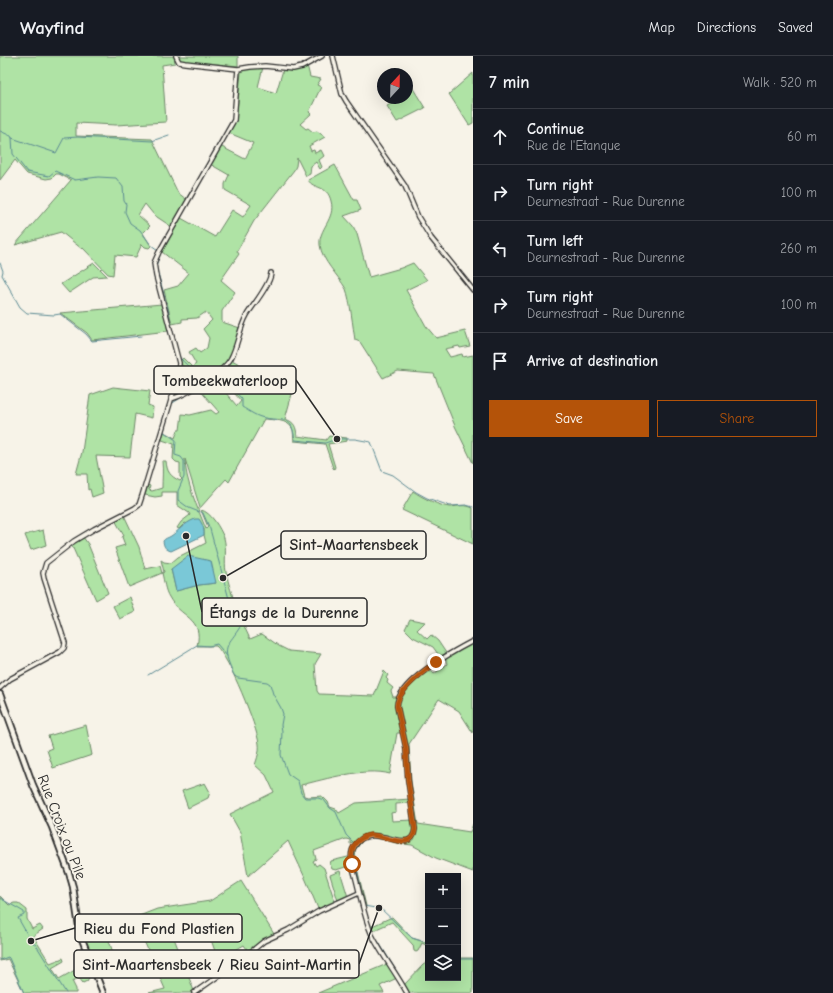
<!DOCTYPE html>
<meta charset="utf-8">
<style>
body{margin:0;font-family:"Comic Neue",sans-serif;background:#242831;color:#f1f3f6}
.controls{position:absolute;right:12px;bottom:12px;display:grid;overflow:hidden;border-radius:0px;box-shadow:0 4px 16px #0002}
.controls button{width:36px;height:36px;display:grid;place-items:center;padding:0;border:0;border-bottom:1px solid #363941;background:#171b24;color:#f1f3f6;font:20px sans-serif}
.compass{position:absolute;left:377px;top:12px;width:36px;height:36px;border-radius:50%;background:#171b24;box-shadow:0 4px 16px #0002;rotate:22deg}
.stop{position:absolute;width:12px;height:12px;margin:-9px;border:3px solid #b45309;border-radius:50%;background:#fff}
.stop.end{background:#b45309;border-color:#fff;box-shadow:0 1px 4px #0008}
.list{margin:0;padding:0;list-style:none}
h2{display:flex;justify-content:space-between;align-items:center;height:52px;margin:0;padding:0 16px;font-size:17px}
h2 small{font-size:13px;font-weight:400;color:#9ea1a6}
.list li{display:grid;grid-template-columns:26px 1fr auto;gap:12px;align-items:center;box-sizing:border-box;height:56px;padding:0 16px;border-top:1px solid #363941}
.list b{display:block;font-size:15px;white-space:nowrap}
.list p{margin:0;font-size:13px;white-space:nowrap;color:#9ea1a6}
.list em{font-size:13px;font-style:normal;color:#9ea1a6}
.actions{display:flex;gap:8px;padding:12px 16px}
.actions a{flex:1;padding:9px 0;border:1px solid #b45309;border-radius:0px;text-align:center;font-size:14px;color:#b45309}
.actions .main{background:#b45309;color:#fff}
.icon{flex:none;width:22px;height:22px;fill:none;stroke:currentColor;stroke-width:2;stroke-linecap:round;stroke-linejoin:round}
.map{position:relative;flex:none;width:473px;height:937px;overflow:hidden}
header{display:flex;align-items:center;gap:24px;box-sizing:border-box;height:56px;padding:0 20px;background:#171b24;border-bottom:1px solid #363941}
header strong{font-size:19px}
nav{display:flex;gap:22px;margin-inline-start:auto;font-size:14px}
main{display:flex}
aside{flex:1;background:#171b24}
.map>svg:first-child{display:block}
</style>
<header>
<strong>Wayfind</strong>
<nav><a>Map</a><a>Directions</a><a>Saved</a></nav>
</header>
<main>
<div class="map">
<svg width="473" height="937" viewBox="0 0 473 937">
<rect width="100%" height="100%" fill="#f7f3e8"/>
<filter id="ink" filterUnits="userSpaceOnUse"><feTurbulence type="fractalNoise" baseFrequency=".025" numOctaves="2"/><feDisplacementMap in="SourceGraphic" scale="8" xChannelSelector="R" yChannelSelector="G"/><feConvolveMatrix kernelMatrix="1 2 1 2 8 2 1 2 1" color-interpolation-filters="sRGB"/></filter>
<g filter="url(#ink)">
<path fill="#afe3a5" stroke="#6d8768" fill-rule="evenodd" d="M0 0H174L175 7 162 9 166 66 116 69 76 67V80L152 83 178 137 186 143 191 135H192L172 171 154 159 145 148 138 159 150 170 143 177 151 190 149 192 145 191 142 188 136 201 115 199 113 219 108 218 83 192 82 193 61 176 15 189 71 124 59 118H56L52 122 46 123 27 118 15 104 0 124Z
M177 0H238V10L182 5Z
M307 9 310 21 321 23 317 29 321 31 309 56 311 58 300 68 306 73 308 72 313 76 317 75 325 81 309 90 311 95 314 94 315 97 321 94 324 100 319 104 322 111 320 113 316 106 311 110 310 118 306 120 297 102 296 110 294 114 254 165 237 195 239 198 221 224 235 236 222 255V266L240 272 230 302 218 316 175 340 180 322 191 326 194 316 180 308V305L183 302 192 311 196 308 189 296 196 292 200 297 207 292 209 282 203 273 212 264 206 256 197 262 182 263V266L172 268 164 234 178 230 189 217 162 196 181 162 215 181 232 154 243 161 251 149 225 134V128L229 119 210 108 220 90 245 103 253 87 229 77 236 64 241 16 245 13 263 11 258 31 276 37 283 14H298Z
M473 17V67L469 69 449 38Z
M409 26 425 52 397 66 387 50 398 44 397 42H407V27Z
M335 109 354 144H357L361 154 344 160 353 170 357 178 369 221 401 212 413 207 427 224 406 234 426 270 436 282 465 275 470 290 460 292 459 290 445 293 450 301 462 298 463 301 473 299V407L455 370 434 318 398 315 383 322 360 286 355 284C353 272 350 243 346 233 338 219 322 205 320 189 318 173 336 163 331 145 327 128 314 134 308 124Z
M94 207 107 220 93 221 69 237 61 228Z
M162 248 168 275 92 284 87 277 60 257Z
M232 304 292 338 285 363C295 366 296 371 297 380L326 384 329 380 347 382V385L328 388 335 411 334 413 333 412 325 388 294 385C293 381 294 375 292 372 287 363 272 364 264 363L229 426 226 423 200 452 185 403C185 424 198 453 206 473L208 471 201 454C211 456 220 472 224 482 227 492 224 505 226 516 231 539 240 562 250 583L262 578 279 590 289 595 321 598 315 608 317 635 319 638 374 640 384 615 388 619 386 622 388 624 387 627 393 632 391 635 393 641H398L396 646 403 677H397L390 718C365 711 326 723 301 729L304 740 308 741 322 740 328 746 330 751 336 753 339 757 356 747 410 743V747L396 748V756L391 757 392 765 413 764V777C402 792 385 777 369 778 362 779 357 786 350 788V784L346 783 314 795 316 803 313 805 316 810 319 808 324 812 335 846 319 855 306 824 288 785 248 820 240 776 230 758 274 736 266 719 255 709C257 703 260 695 259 688 257 670 229 601 216 590H197C204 561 180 562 169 541 165 535 164 525 162 517L129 531 115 492 125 489 122 481 124 480 115 464 124 459 139 491 145 513 160 510 162 517 164 516 161 504 164 506 171 507 178 501 206 487 204 479V473L185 467 179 473 177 472 181 466 190 459 189 457 177 449V436H162V440L155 441 145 439 148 429 150 430 149 434 152 435 162 432C162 423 163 415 162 405H166C167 416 170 420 180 425L182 423 180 421V407L176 406 173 403 174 388 162 384 164 376 175 382 178 374H180L182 358 190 359 211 354 216 358 219 356 198 332 212 321 237 350 241 345 218 318 224 314ZM171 513 216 527 199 529 176 535Z
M113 331 150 335 148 349 153 351 152 362 135 358 130 401 96 400 103 437 92 441 90 433 88 434 87 418H76L82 396 90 339Z
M413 435C421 441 441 451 451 451 459 450 465 448 473 452V488L402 454Z
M43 474 46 489 31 494 25 479Z
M83 481 88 488 108 537 96 544 72 490 68 491Z
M130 541 135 556 120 563 113 550Z
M410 563 425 566 417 574 427 583 431 579 438 585 446 597 440 601 433 591 413 581 405 573Z
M473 586V677L459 655 439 643 409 688 411 726 418 768 470 776 473 768V816L436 802 412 789 396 787 374 781 364 783 355 794 357 812 366 850H363L353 803C353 797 353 792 357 788 360 785 363 781 367 780 381 777 410 798 416 776L409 724 408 694 399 651C397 637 419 621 429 612L434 618 447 608 445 601Z
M86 669 92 699 53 712 47 694 52 692 48 680Z
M205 727 210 736 208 742 188 752 182 735Z
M348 801 352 809 336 814 332 813 330 808 331 805Z
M340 815 348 841 338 845 330 819Z
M241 825 274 878 253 892H252L249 896 244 889 218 904 207 872 174 882 194 935 222 915 223 916 193 937H149L165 933 134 862 157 853 210 845Z
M0 840 9 849 14 847H18L27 854V863L32 873 40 869 43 873 33 880 50 907 63 902 64 905 52 912 59 923 75 914 77 918 91 911 93 915 87 925 83 927 79 922 72 925 76 933V937H24L8 903 0 905Z
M392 861 412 882 428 887V894V890L422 887 418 895 416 896 414 895 413 889 392 866 372 875 370 871Z
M103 866 114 900 95 909 100 923 94 909 95 908 84 885 81 870Z
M458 902H473V937H408L404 929 423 909 428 906V922H458Z
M387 908 397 922 380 930 384 937H318Z"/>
<path fill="#7ac8d7" stroke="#5a8992" d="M195 463H199C203 469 204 472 204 479L171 495C165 493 164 491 163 485 165 482 168 482 171 480 180 474 183 468 195 463Z
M188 500 211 505 216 527 199 529 176 535 171 513Z"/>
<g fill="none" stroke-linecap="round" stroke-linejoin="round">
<path stroke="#5a8992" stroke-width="1" d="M0 75 11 80 12 82 56 97 64 82 78 81 152 85 169 79
M12 82 13 98 27 116 49 120 55 115 75 124 98 121 116 122 123 131 124 145 126 148 125 156 130 167 140 174 151 189 158 194
M161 196 156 210 168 253 174 283
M0 207 3 215 2 219 20 251 27 257 54 259 60 258 86 278 92 285 141 280
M179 300C183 307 197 318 204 323
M219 318 242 343V351C249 355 257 361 265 362 286 366 291 358 295 384L325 387 337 383H355L371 386 382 415 393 419 416 436 427 442 450 450 466 449 473 451
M203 322 210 317 216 316
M171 348 187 338
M166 366 164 376 176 384 175 399 181 401 184 405V421L178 435V444L189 452 199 456
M201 456 203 457 210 473 229 543 241 567 240 569
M240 571C229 589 221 589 231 612 233 616 233 620 238 622L267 626 270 628 273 638 281 652 283 658 281 669 282 675 281 699 288 718 298 725 301 737 305 742H318L324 744 330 752 336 756 346 779 353 786
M148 619 197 589 209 590 217 588 227 600
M354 797 363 845
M0 842 24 856V859L18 862 31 885 36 889 66 937
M364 850 381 853 412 882 428 887
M378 885 400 921
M458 903H473
M0 904 8 901 9 902 24 937"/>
<defs>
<path id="street" d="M176 0 179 6 185 7 238 13 250 11 265 10 293 13 302 11 322 0
M333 0 342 38 346 45 405 130 418 161 431 182 473 234
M171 343C186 339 224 316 231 302 238 289 239 273 247 259 253 249 270 229 271 217
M0 632 10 623 60 596 64 592 65 587 44 522 43 517 46 507 74 485 94 473 135 452 139 449 142 440 178 321 179 307 156 220 154 207 159 196 234 64 238 13
M194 937 241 904 264 885 288 874 319 855 359 837
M407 937C396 917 382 899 372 879 364 861 361 842 356 823 354 814 348 800 354 791 371 761 412 804 415 773L408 724 406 692 397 650C397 626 454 595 473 585"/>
<path id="secondary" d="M0 638 33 729 52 771 69 817 73 831 80 878 103 937"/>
</defs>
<use href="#street" stroke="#2b2b2b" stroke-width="6"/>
<use href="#secondary" stroke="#2b2b2b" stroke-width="8"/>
<use href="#street" stroke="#f7f3e8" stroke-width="3.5"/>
<use href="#secondary" stroke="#f7f3e8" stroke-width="4.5"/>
</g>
</g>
<g fill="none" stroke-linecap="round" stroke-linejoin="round" filter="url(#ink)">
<path stroke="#b45309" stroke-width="5" d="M352 808C351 800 351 793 356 787 360 783 364 780 370 779 383 778 413 797 415 773L408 724 406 692 397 650C397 635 425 614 436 606"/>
</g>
<g text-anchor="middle" stroke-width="3.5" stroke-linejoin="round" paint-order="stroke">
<g font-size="15" fill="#2b2b2b" stroke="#f7f3e8">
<text transform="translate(62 771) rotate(69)" y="5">Rue Croix ou Pile</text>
</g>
</g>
<path fill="none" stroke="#2b2b2b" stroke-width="1.5" d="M337 383L296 324M223 522L281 489M186 480L202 556M31 885L75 872M379 852L359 908"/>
<g fill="#2b2b2b" stroke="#f7f3e8" stroke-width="1.5">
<circle cx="337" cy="383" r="4"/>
<circle cx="223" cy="522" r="4"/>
<circle cx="186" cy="480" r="4"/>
<circle cx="31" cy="885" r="4"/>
<circle cx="379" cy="852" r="4"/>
</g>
<g fill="#f7f3e8" stroke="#2b2b2b" stroke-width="1.5">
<rect x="154" y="310" width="142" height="28" rx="4"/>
<rect x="281" y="475" width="145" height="28" rx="4"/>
<rect x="202" y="542" width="165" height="28" rx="4"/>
<rect x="75" y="858" width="167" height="28" rx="4"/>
<rect x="74" y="894" width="285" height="28" rx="4"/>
</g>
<g font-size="16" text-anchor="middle" font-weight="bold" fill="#2b2b2b">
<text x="225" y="330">Tombeekwaterloop</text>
<text x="354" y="494">Sint-Maartensbeek</text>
<text x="284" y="562">Étangs de la Durenne</text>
<text x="159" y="878">Rieu du Fond Plastien</text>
<text x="217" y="914">Sint-Maartensbeek / Rieu Saint-Martin</text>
</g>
</svg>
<div class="controls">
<button>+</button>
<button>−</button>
<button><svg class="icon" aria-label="layers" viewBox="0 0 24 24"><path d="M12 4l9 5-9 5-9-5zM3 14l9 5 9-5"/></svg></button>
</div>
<svg class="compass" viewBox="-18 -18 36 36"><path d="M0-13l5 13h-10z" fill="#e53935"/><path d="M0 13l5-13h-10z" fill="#9ea1a6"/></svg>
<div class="stop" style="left:352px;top:808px"></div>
<div class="stop end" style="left:436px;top:606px"></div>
</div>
<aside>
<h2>7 min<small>Walk · 520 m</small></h2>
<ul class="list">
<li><svg class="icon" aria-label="ahead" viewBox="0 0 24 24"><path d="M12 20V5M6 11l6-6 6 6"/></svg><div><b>Continue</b><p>Rue de l'Etanque</p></div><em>60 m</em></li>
<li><svg class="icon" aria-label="right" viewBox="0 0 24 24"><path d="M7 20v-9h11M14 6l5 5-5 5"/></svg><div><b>Turn right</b><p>Deurnestraat - Rue Durenne</p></div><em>100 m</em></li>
<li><svg class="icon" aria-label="left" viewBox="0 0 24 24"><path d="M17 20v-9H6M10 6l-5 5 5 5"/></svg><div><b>Turn left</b><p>Deurnestraat - Rue Durenne</p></div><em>260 m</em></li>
<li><svg class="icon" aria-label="right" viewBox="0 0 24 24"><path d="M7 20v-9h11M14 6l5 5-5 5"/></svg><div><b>Turn right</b><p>Deurnestraat - Rue Durenne</p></div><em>100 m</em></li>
<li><svg class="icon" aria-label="arrive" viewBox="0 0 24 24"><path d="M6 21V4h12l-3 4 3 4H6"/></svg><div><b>Arrive at destination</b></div></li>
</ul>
<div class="actions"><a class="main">Save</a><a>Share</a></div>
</aside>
</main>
